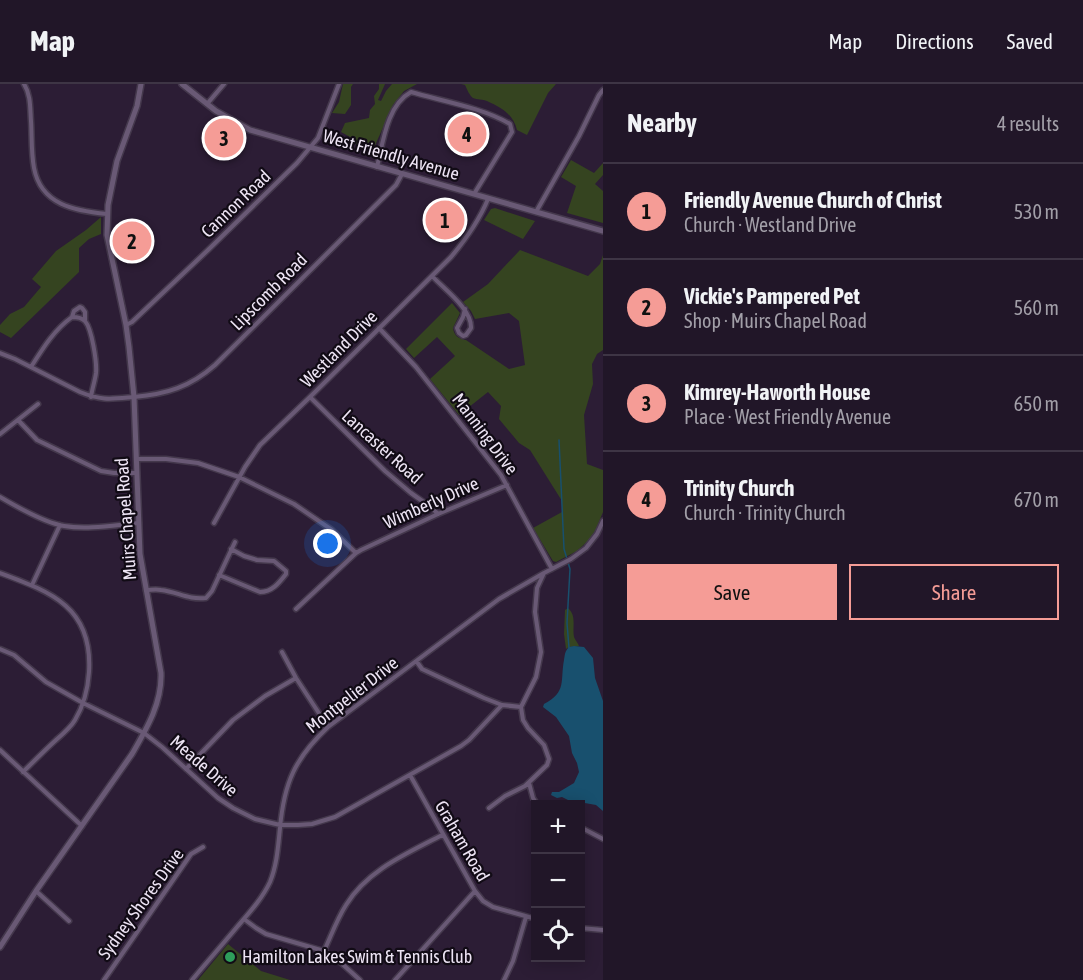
<!DOCTYPE html>
<meta charset="utf-8">
<style>
body{margin:0;font-family:"Asap Condensed",sans-serif;background:#2d2334;color:#f1f3f6}
.controls{position:absolute;right:18px;bottom:18px;display:grid;overflow:hidden;border-radius:0px;box-shadow:0 3px 15px #0003}
.controls button{width:54px;height:54px;display:grid;place-items:center;padding:0;border:0;border-bottom:2px solid #3e3545;background:#211628;color:#f1f3f6;font:30px sans-serif}
.you{position:absolute;left:328px;top:460px;width:21px;height:21px;margin:-15px;border:4px solid #fff;border-radius:50%;background:#1a73e8;box-shadow:0 0 0 9px #1a73e833}
.badge{display:grid;place-items:center;width:39px;height:39px;border-radius:50%;background:#f59c96;color:#111;font-size:20px;font-weight:700}
.pin{position:absolute;translate:-50% -50%;border:3px solid #fff;box-shadow:0 2px 6px #0006}
.list{margin:0;padding:0;list-style:none}
h2{display:flex;justify-content:space-between;align-items:center;height:78px;margin:0;padding:0 24px;font-size:26px}
h2 small{font-size:20px;font-weight:400;color:#a29fa8}
.list li{display:grid;grid-template-columns:39px 1fr auto;gap:18px;align-items:center;box-sizing:border-box;height:96px;padding:0 24px;border-top:2px solid #3e3545}
.list b{display:block;font-size:22px;white-space:nowrap}
.list p{margin:0;font-size:20px;white-space:nowrap;color:#a29fa8}
.list em{font-size:20px;font-style:normal;color:#a29fa8}
.actions{display:flex;gap:12px;padding:18px 24px}
.actions a{flex:1;padding:14px 0;border:2px solid #f59c96;border-radius:0px;text-align:center;font-size:21px;color:#f59c96}
.actions .main{background:#f59c96;color:#111}
.icon{flex:none;width:33px;height:33px;fill:none;stroke:currentColor;stroke-width:2;stroke-linecap:round;stroke-linejoin:round}
.map{position:relative;flex:none;width:603px;height:896px;overflow:hidden}
header{display:flex;align-items:center;gap:36px;box-sizing:border-box;height:84px;padding:0 30px;background:#211628;border-bottom:2px solid #3e3545}
header strong{font-size:28px}
nav{display:flex;gap:33px;margin-inline-start:auto;font-size:21px}
main{display:flex}
aside{flex:1;background:#211628}
.map>svg:first-child{display:block}
</style>
<header>
<strong>Map</strong>
<nav><a>Map</a><a>Directions</a><a>Saved</a></nav>
</header>
<main>
<div class="map">
<svg width="603" height="896" viewBox="0 0 603 896">
<rect width="100%" height="100%" fill="#2c1d35"/>
<path fill="#354420" d="M343 0H353L351 3V21L345 30 332 29 339 18Z
M379 0H385L378 16 381 17 386 7 392 0H417L404 7 393 21 373 66 357 62 352 54 341 48 345 39 369 34 370 26 375 20 374 12 379 5Z
M461 0H556L548 9 527 51 517 46C513 30 502 24 487 17 483 15 477 16 473 14 469 11 467 5 465 1Z
M571 76 594 89 603 79V91L595 100 603 107V139L567 129 576 102 561 93Z
M495 124 535 137 523 155 484 136 491 125Z
M101 133V150L89 155 79 164V188L11 254 0 248V241L10 230 24 223 41 203 32 195 56 167 86 146Z
M520 166 588 192 600 180 603 171V266L597 270 592 280 593 300 584 331 587 380 603 386V428L596 445 591 454 577 467 556 478 553 477 533 444 562 428V417L530 366 519 359 499 335 501 322 488 308 459 331 430 295 455 272 437 253 414 274 406 265 452 219 460 229 453 244C454 252 459 255 466 256L509 285 525 281 519 237 509 229 475 235 471 227 463 218 488 200Z
M568 524C577 532 572 543 574 553 575 556 578 559 579 562L569 563 566 565 564 550 565 526Z
M228 860 261 887 290 896H198Z"/>
<path fill="#18506e" d="M574 562 584 563 593 574 595 594 603 617V727L596 721 568 716 562 713 557 714 551 711 552 708H559L574 699 579 688 577 679 572 669 569 652 556 633 543 623 544 620C567 608 560 597 564 576 565 570 565 567 569 563Z"/>
<g fill="none" stroke-linecap="round" stroke-linejoin="round">
<path stroke="#18506e" stroke-width="1.5" d="M559 356 564 465 570 485 567 539 569 564"/>
<defs>
<path id="street" d="M24 0C31 11 30 24 31 37 32 52 31 68 34 84 41 121 75 127 107 130
M207 20 224 0
M377 83C383 58 387 21 411 8 442 17 483 24 510 40L512 48 474 110
M536 128 579 52 599 11 603 6
M432 192C444 205 472 225 471 244L466 251 463 252 459 249 457 244 463 233 465 225
M72 233 74 227 80 223 82 224 85 228V236
M126 241 132 238 208 166 297 79 318 54 339 0
M379 244 416 283 501 391 552 485
M0 269 15 275 80 308C102 317 111 315 134 313 167 310 190 303 215 281L396 101 402 90
M31 283C43 264 54 246 72 233 77 233 82 234 85 237 92 245 97 279 96 289 95 297 92 305 91 313
M310 313 385 387 411 409 432 424 438 430
M18 336 37 356 101 387 114 389H137
M0 350 38 320
M137 375H166L198 379 239 393 294 420 332 446 356 469
M0 413C17 423 46 439 64 442 88 446 115 441 139 439
M214 439 245 383 260 361 310 313 451 173C466 155 479 137 488 115
M0 489C51 508 93 523 89 588 88 604 84 621 75 636 71 643 63 650 56 656 45 666 34 677 23 688
M219 491 260 508C272 508 279 499 286 490V487L274 477 257 476 244 472 231 465
M32 501 60 441
M146 506C151 506 156 505 161 506 178 508 188 516 206 514L212 507 235 458
M296 525 356 469 361 466 438 430 507 401
M0 565 14 571 46 598 83 619 144 649 162 663 218 714 233 724 255 735 280 741H298L312 740 335 733 461 662 469 656 502 621
M282 568 296 594 328 643
M417 578 422 585 484 614 502 621 521 623
M0 666 82 742
M186 685 233 636 265 612 296 594
M410 691 475 807 483 817 493 823 536 835
M529 699 533 714 537 720
M489 724 505 712 525 702 547 681 549 675 544 661 528 644 523 636 521 623 536 593 541 568 535 528 537 504 544 489 571 475 586 464 597 450 603 437
M580 743 603 755
M36 807 69 837
M244 835 256 844 266 850 324 867 340 878 360 896
M580 844 603 846
M324 867C331 852 337 835 346 821 367 786 408 769 442 751
M104 896 191 770 203 763
M192 896C207 878 222 861 237 843 249 829 262 815 270 798 277 781 278 763 280 744 284 699 295 674 328 643L499 515 544 489
M395 896 475 807
M504 896 513 877 526 833"/>
<path id="secondary" d="M182 0 216 27 250 46 603 147
M0 863 36 807 132 670C147 644 162 619 161 589L140 470 134 313 129 263 126 241 107 151 108 121 117 77 137 22 141 0"/>
</defs>
<use href="#street" stroke="#44384c" stroke-width="7"/>
<use href="#secondary" stroke="#44384c" stroke-width="8"/>
<use href="#street" stroke="#695975" stroke-width="4"/>
<use href="#secondary" stroke="#695975" stroke-width="5"/>
</g>
<circle fill="#2e9e5b" stroke="#110b15" stroke-width="2" cx="230" cy="873" r="6"/>
<g text-anchor="middle" stroke-width="4.5" stroke-linejoin="round" paint-order="stroke">
<g font-size="18" fill="#ede4f4" stroke="#110b15">
<text transform="translate(391 71) rotate(16)" y="6">West Friendly Avenue</text>
<text transform="translate(236 120) rotate(-44)" y="6">Cannon Road</text>
<text transform="translate(269 208) rotate(-45)" y="6">Lipscomb Road</text>
<text transform="translate(339 265) rotate(-45)" y="6">Westland Drive</text>
<text transform="translate(485 350) rotate(53)" y="6">Manning Drive</text>
<text transform="translate(382 363) rotate(42)" y="6">Lancaster Road</text>
<text transform="translate(431 419) rotate(-24)" y="6">Wimberly Drive</text>
<text transform="translate(126 435) rotate(-94)" y="6">Muirs Chapel Road</text>
<text transform="translate(352 611) rotate(-38)" y="6">Montpelier Drive</text>
<text transform="translate(204 682) rotate(41)" y="6">Meade Drive</text>
<text transform="translate(462 757) rotate(60)" y="6">Graham Road</text>
<text transform="translate(141 820) rotate(-54)" y="6">Sydney Shores Drive</text>
</g>
<g font-size="18" fill="#ede4f4" stroke="#110b15" text-anchor="start">
<text x="242" y="879">Hamilton Lakes Swim &amp; Tennis Club</text>
</g>
</g>
</svg>
<div class="controls">
<button>+</button>
<button>−</button>
<button><svg class="icon" aria-label="locate" viewBox="0 0 24 24"><circle cx="12" cy="12" r="6"/><path d="M12 2v4M12 18v4M2 12h4M18 12h4"/></svg></button>
</div>
<div class="you"></div>
<div class="pin badge" style="left:445px;top:136px">1</div>
<div class="pin badge" style="left:132px;top:157px">2</div>
<div class="pin badge" style="left:224px;top:54px">3</div>
<div class="pin badge" style="left:467px;top:50px">4</div>
</div>
<aside>
<h2>Nearby<small>4 results</small></h2>
<ul class="list">
<li><span class="badge">1</span><div><b>Friendly Avenue Church of Christ</b><p>Church · Westland Drive</p></div><em>530 m</em></li>
<li><span class="badge">2</span><div><b>Vickie's Pampered Pet</b><p>Shop · Muirs Chapel Road</p></div><em>560 m</em></li>
<li><span class="badge">3</span><div><b>Kimrey-Haworth House</b><p>Place · West Friendly Avenue</p></div><em>650 m</em></li>
<li><span class="badge">4</span><div><b>Trinity Church</b><p>Church · Trinity Church</p></div><em>670 m</em></li>
</ul>
<div class="actions"><a class="main">Save</a><a>Share</a></div>
</aside>
</main>
